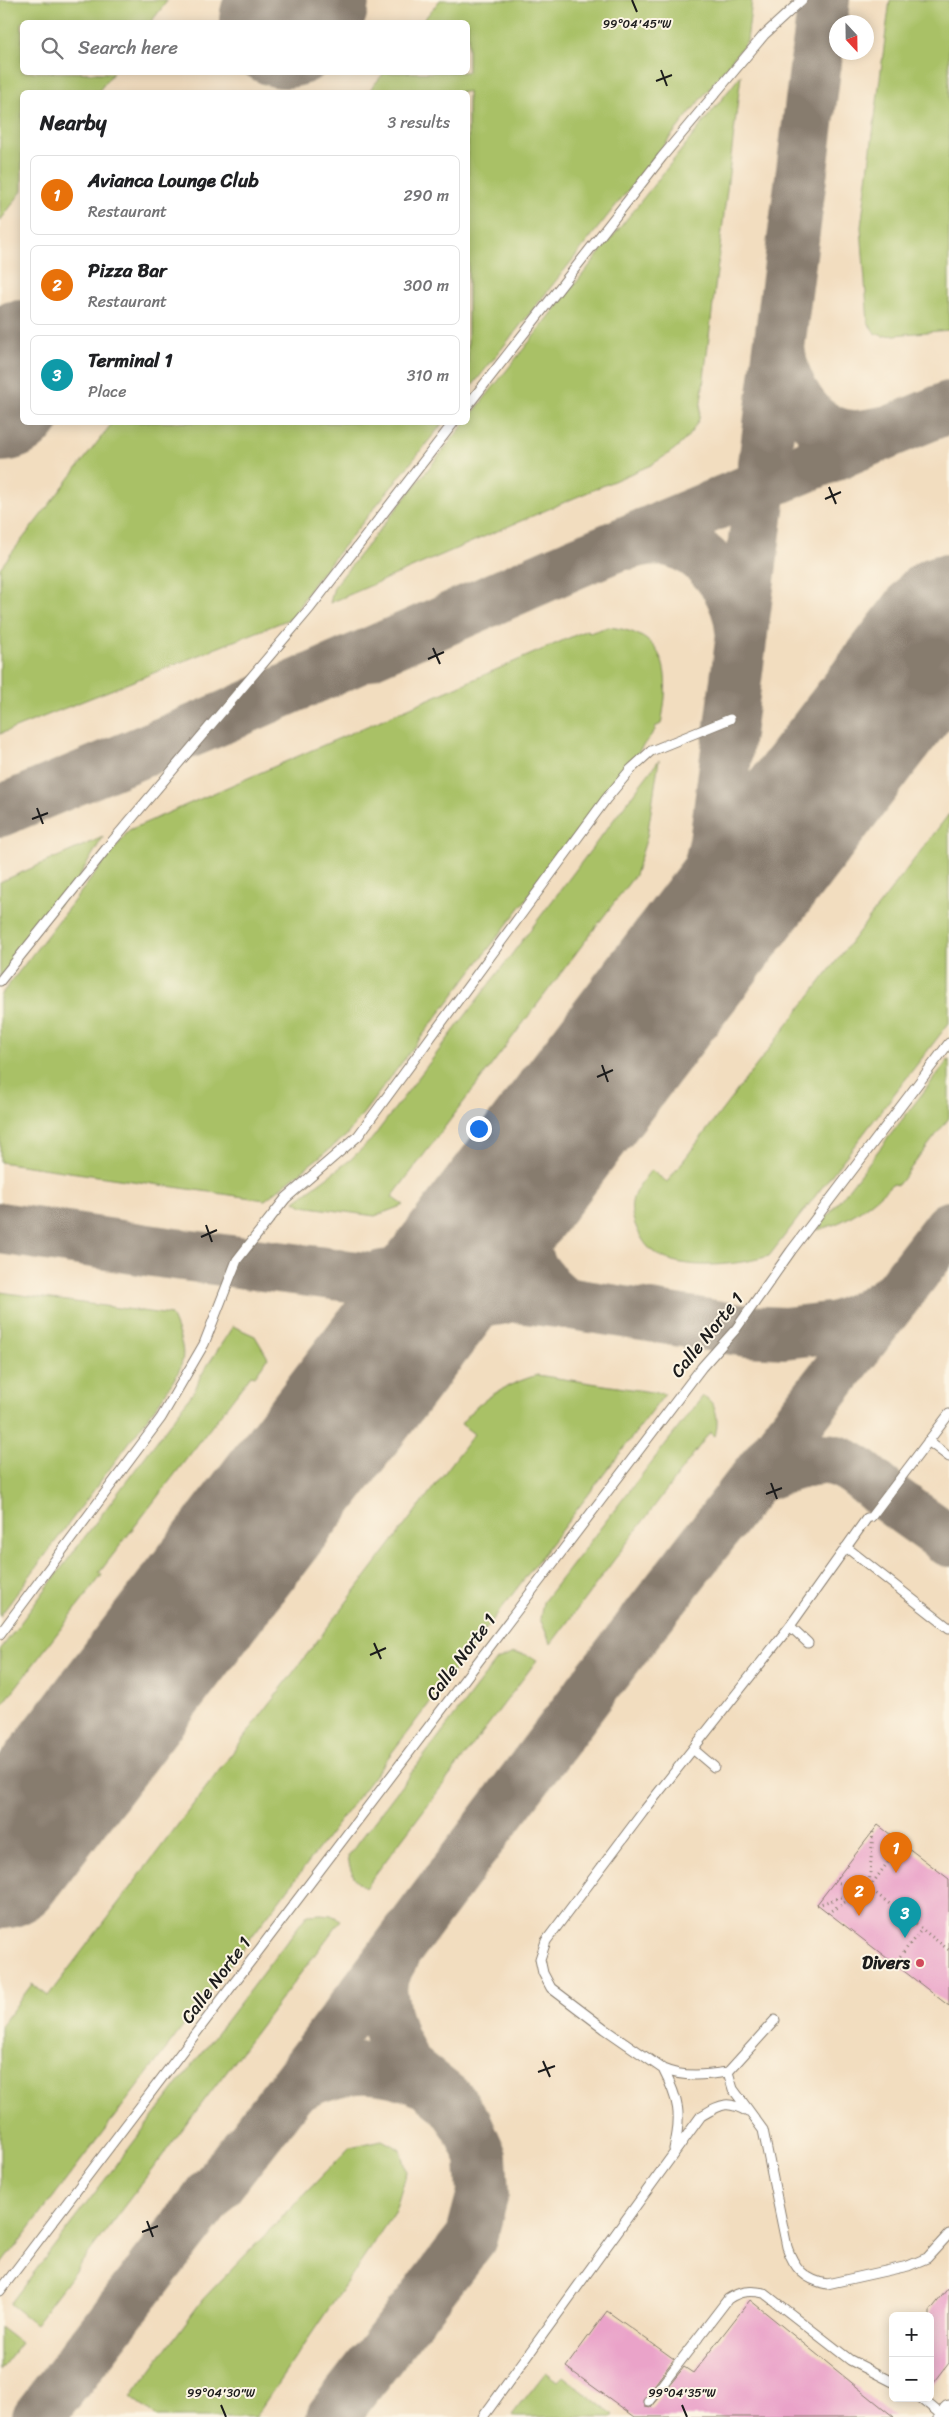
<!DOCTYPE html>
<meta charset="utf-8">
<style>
body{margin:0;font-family:Sriracha,sans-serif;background:#f6f6f6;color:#202124}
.controls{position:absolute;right:15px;bottom:15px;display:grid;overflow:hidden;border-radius:8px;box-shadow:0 2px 12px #0003}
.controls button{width:45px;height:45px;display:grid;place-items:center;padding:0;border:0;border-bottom:1px solid #e0e0e0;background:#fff;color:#202124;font:25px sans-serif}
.compass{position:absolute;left:829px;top:15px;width:45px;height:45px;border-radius:50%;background:#fff;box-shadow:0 2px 12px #0003;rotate:158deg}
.you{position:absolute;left:478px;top:1128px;width:18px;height:18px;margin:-12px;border:4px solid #fff;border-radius:50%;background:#1a73e8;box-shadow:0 0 0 8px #1a73e833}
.badge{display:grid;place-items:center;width:32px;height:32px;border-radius:50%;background:#d1495b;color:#fff;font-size:16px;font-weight:700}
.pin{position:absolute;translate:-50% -41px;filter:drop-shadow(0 1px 2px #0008)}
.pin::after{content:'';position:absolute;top:26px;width:18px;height:15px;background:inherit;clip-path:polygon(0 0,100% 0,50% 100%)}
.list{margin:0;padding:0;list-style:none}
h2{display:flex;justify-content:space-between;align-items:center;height:65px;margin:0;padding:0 20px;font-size:21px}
h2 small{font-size:16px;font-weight:400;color:#757577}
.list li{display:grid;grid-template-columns:32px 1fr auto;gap:15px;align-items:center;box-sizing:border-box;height:80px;margin:0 10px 10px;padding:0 10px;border:1px solid #e0e0e0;border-radius:8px}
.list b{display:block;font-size:19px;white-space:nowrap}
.list p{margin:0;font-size:16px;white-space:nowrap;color:#757577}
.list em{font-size:16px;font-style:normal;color:#757577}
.icon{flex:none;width:28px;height:28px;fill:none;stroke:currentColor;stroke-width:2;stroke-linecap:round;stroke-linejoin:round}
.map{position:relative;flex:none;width:949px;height:2417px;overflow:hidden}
.search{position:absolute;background:#fff;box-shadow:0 2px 12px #0003;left:20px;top:20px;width:450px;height:55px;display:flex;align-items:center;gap:12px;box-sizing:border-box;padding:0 18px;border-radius:8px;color:#757577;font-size:19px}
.panel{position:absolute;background:#fff;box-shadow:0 2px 12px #0003;left:20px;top:90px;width:450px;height:335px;border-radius:8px}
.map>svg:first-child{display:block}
</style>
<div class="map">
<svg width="949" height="2417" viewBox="0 0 949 2417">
<rect width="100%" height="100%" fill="#fcf5e5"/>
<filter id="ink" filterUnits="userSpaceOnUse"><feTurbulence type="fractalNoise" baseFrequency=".02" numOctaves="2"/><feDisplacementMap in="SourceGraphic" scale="10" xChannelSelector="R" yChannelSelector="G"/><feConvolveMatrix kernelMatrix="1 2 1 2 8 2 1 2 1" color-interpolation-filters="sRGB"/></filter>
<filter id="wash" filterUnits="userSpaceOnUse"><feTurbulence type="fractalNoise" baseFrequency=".0096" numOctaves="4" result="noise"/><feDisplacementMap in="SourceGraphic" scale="20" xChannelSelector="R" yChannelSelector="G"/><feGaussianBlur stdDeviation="1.12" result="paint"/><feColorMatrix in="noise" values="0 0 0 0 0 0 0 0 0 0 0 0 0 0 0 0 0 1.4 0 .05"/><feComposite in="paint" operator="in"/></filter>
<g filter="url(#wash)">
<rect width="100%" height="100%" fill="#f2ddbf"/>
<path fill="#a9c166" stroke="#626e41" d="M0 0H168L151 22H22V72L113 73 98 92H22V191L0 221Z
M440 0H752L747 41 468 391V92H368L384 73 468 72V22H422Z
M890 0H949V330L883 336 875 333 868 323 861 227Z
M741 75 699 419C687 443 673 451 651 465L330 603 334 587 465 423 468 422V419Z
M113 422 443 423 313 584 292 618 0 734V568Z
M608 627C669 633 671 674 661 724L655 727V730L346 1136 265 1200 0 1162V996L129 830 587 630 589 633Z
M659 760 647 837 635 875 392 1197 404 1205 375 1216 302 1206 295 1201 350 1160 371 1140Z
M949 814V1023L769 1256C739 1265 682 1272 655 1253 647 1248 641 1238 637 1229 625 1203 634 1191 651 1170L667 1182Z
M103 837 76 882 0 977V882Z
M949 1059V1118L898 1185 892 1184C870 1205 847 1223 817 1230Z
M0 1292 171 1315C190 1359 186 1362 160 1401L0 1616Z
M233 1326 255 1336 268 1358 255 1376 251 1375 99 1573 102 1575 0 1708V1650L195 1390 200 1377Z
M537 1375 665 1394 0 2267V2027L32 1984 48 1996 474 1434 461 1424C480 1398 506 1385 537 1375Z
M703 1396C718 1403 719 1422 715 1436L710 1432 551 1644 540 1619 543 1602Z
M514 1653 524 1654 537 1660 365 1888C353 1879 350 1871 348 1856L497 1660Z
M321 1914 331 1915 341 1920 35 2324 10 2304 307 1915Z
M382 2140 401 2150 407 2172 395 2211 255 2417H156L131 2397 203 2299 350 2147Z
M0 2327 21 2343 0 2370Z
M546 2372 558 2381 563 2376 614 2415 612 2417H515L512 2415Z"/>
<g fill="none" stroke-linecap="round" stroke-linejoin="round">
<path stroke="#877c6e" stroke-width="52" d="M0 332 22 330
M779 348C783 384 806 428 845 435 859 438 874 434 888 431
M628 544C639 541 651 538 662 540 705 545 737 589 741 630
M0 811 211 723 580 561 949 407
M653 1010 678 960 699 909 715 842 824 0
M527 1172C522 1181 516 1189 514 1200 507 1238 535 1282 565 1303
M0 1228 167 1253 565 1303 747 1331 784 1333 837 1327 874 1311 887 1302
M382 1276C446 1271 489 1217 527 1172
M373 1373C411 1339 447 1303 501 1299
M756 1478C776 1471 800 1460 822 1459 848 1458 868 1482 887 1496 907 1512 929 1525 949 1541
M293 2088C338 2065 375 2060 422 2081
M38 2417 293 2088 593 1688 949 1227
M332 2417 471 2238 483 2193 481 2157 467 2125 450 2101 406 2066 392 2037 385 2015 381 1990 383 1975 394 1955"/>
<path stroke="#877c6e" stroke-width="132" d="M285 22 303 0
M0 396 22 366
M0 1863 949 620"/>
</g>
<g id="blocks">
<path fill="#eaa3c9" d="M878 1825 949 1879V2006L817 1904Z
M949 2287V2363L930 2388V2311Z
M750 2300 894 2417H635L566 2367 607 2311 674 2359 644 2399 645 2407 651 2408 684 2367 693 2373Z"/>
</g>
</g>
<g filter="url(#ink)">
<use href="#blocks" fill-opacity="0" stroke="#877c6e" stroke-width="1"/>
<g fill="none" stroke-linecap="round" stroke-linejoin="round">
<defs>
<path id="lane" d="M468 405 662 157 764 35 802 0
M0 981 110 844 310 608 454 422
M949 1414 871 1517 867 1518 790 1626 643 1812 546 1941 540 1959 543 1973 551 1988 605 2029 663 2069C683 2078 707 2075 728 2072L733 2089 763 2130 787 2247C794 2268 805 2280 827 2284L908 2266 927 2258 949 2234
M928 1441 949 1457
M846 1547 949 1628
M790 1626 808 1643
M0 1634 161 1418 204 1344 237 1260 286 1198 358 1136 606 799 631 769 651 751 730 719
M694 1750 714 1767
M663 2069C679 2100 682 2115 674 2149
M728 2072 775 2020
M0 2291 702 1367 736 1329 791 1251 949 1043
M921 2398 944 2417
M649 2402 728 2299C740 2291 750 2290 764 2293L850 2360 893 2382
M483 2417 701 2116C722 2104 727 2100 748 2112"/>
<path id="street" d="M944 2417 949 2410"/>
</defs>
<use href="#lane" stroke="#877c6e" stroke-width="11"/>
<use href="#street" stroke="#877c6e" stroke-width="21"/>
<path stroke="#877c6e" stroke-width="3" stroke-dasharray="1 4" stroke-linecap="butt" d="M834 1882 869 1888 949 1950
M869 1888 873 1831
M817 1905 863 1890
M827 1913 869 1888 902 1843
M894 1964 922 1929"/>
<use href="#lane" stroke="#fff" stroke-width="9"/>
<use href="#street" stroke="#fff" stroke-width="19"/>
</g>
</g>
<path fill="none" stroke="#1c1c1c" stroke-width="2" d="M632 0 637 12M661 70 667 86M656 81 672 75M829 487 836 504M825 499 841 492M433 648 440 664M428 659 444 652M37 808 43 824M32 819 48 813M602 1065 608 1082M597 1077 613 1070M206 1225 212 1242M201 1237 217 1230M771 1483 777 1499M766 1494 782 1488M374 1643 381 1659M370 1655 386 1648M543 2061 550 2077M538 2072 555 2066M147 2221 153 2237M142 2232 158 2226M221 2405 226 2417M682 2405 687 2417"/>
<circle fill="#d1495b" stroke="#fcf5e5" stroke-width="2" cx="920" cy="1963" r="5"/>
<g text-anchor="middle" stroke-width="4" stroke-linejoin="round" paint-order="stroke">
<g font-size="18" fill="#1c1c1c" stroke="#fcf5e5">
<text transform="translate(707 1335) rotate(-51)" y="6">Calle Norte 1</text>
<text transform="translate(461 1657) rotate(-53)" y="6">Calle Norte 1</text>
<text transform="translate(216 1980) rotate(-53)" y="6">Calle Norte 1</text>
</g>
<g font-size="18" font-weight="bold" fill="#1c1c1c" stroke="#fcf5e5" text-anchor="end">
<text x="910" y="1969">Divers</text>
</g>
</g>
<g font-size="12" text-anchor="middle" fill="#1c1c1c" stroke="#fcf5e5" stroke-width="4" stroke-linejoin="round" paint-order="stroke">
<text x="637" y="28">99°04'45"W</text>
<text x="221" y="2397">99°04'30"W</text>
<text x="682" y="2397">99°04'35"W</text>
</g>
</svg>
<div class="controls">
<button>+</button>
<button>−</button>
</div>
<svg class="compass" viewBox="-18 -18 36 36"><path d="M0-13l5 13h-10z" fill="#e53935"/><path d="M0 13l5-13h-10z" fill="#757577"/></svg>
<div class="you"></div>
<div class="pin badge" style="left:896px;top:1873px;background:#e8710a">1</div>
<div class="pin badge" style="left:859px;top:1916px;background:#e8710a">2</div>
<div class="pin badge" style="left:905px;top:1938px;background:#0f9aa8">3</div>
<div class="search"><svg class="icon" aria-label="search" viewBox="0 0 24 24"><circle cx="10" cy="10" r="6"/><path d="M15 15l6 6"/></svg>Search here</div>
<section class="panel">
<h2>Nearby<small>3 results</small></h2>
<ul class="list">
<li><span class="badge" style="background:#e8710a">1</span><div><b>Avianca Lounge Club</b><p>Restaurant</p></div><em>290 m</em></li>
<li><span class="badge" style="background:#e8710a">2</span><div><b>Pizza Bar</b><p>Restaurant</p></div><em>300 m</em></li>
<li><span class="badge" style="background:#0f9aa8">3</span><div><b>Terminal 1</b><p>Place</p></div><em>310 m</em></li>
</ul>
</section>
</div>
